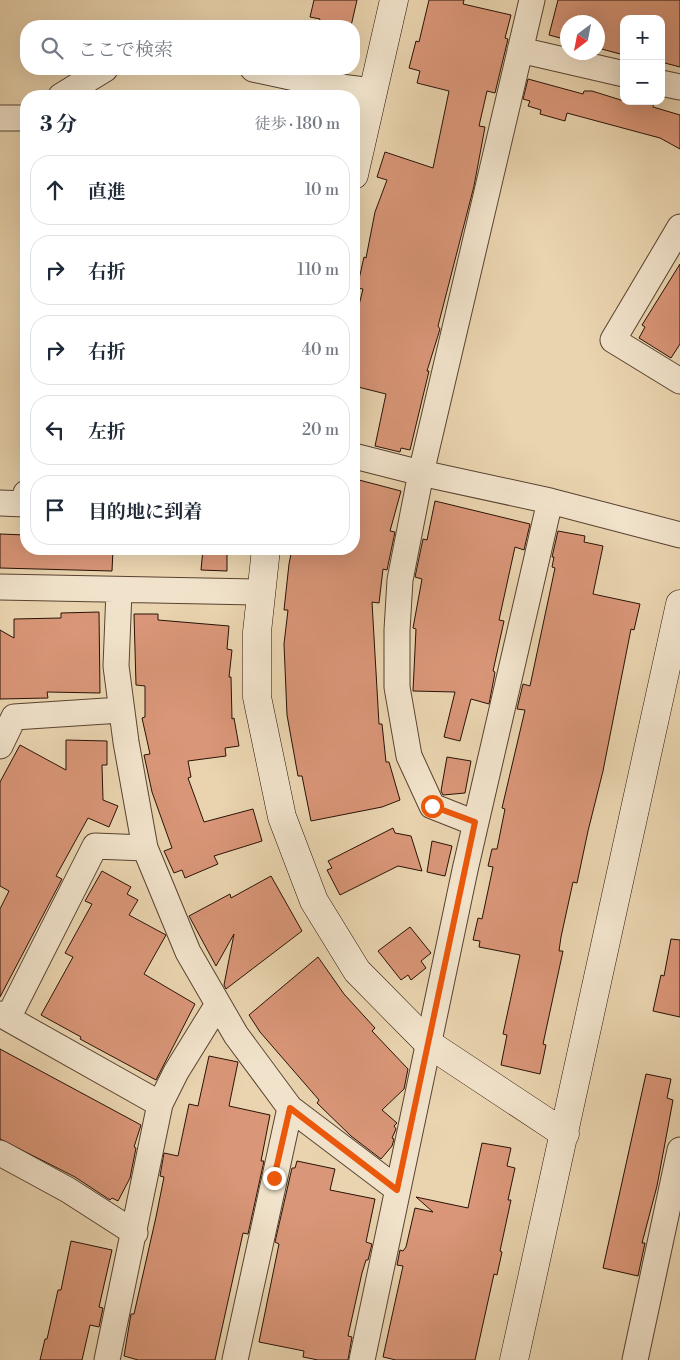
<!DOCTYPE html>
<html lang="ja">
<meta charset="utf-8">
<style>
body{margin:0;font-family:"Libre Bodoni","Noto Serif JP",serif;background:#f6f6f7;color:#1f2937}
.controls{position:absolute;right:15px;top:15px;display:grid;overflow:hidden;border-radius:10px;box-shadow:0 5px 20px #0002}
.controls button{width:45px;height:45px;display:grid;place-items:center;padding:0;border:0;border-bottom:1px solid #e0e1e3;background:#fff;color:#1f2937;font:25px sans-serif}
.compass{position:absolute;left:560px;top:15px;width:45px;height:45px;border-radius:50%;background:#fff;box-shadow:0 5px 20px #0002;rotate:212deg}
.stop{position:absolute;width:15px;height:15px;margin:-11px;border:4px solid #ea580c;border-radius:50%;background:#fff}
.stop.end{background:#ea580c;border-color:#fff;box-shadow:0 1px 5px #0008}
.list{margin:0;padding:0;list-style:none}
h2{display:flex;justify-content:space-between;align-items:center;height:65px;margin:0;padding:0 20px;font-size:21px}
h2 small{font-size:16px;font-weight:400;color:#747a83}
.list li{display:grid;grid-template-columns:32px 1fr auto;gap:15px;align-items:center;box-sizing:border-box;height:70px;margin:0 10px 10px;padding:0 10px;border:1px solid #e0e1e3;border-radius:20px}
.list b{display:block;font-size:19px;white-space:nowrap}
.list em{font-size:16px;font-style:normal;color:#747a83}
.icon{flex:none;width:28px;height:28px;fill:none;stroke:currentColor;stroke-width:2;stroke-linecap:round;stroke-linejoin:round}
.map{position:relative;flex:none;width:680px;height:1360px;overflow:hidden}
.search{position:absolute;background:#fff;box-shadow:0 5px 20px #0002;left:20px;top:20px;width:340px;height:55px;display:flex;align-items:center;gap:12px;box-sizing:border-box;padding:0 18px;border-radius:20px;color:#747a83;font-size:19px}
.panel{position:absolute;background:#fff;box-shadow:0 5px 20px #0002;left:20px;top:90px;width:340px;height:465px;border-radius:20px}
.map>svg:first-child{display:block}
</style>
<div class="map">
<svg width="680" height="1360" viewBox="0 0 680 1360">
<rect width="100%" height="100%" fill="#e9d4af"/>
<filter id="stains"><feTurbulence type="fractalNoise" baseFrequency=".004" numOctaves="4"/><feColorMatrix values="0 0 0 0 .2 0 0 0 0 .09 0 0 0 0 .02 0 0 0 .5 -.17"/></filter>
<radialGradient id="worn" r=".72"><stop offset=".6" stop-color="#630" stop-opacity="0"/><stop offset="1" stop-color="#630" stop-opacity=".3"/></radialGradient>
<path fill="#d99678" stroke="#291206" d="M314 0H357L351 26 318 24 320 19 310 17Z
M429 0H464L463 4 511 15 505 38 508 39 495 93 487 91 479 126 485 127 474 186 438 326 440 329 427 371H429L410 450 401 448 400 452 375 446 386 394 354 386V325L363 289 357 288 364 257 366 258 375 212 387 180 377 177 385 152 433 168 449 91 417 83 420 71 409 68 416 41 419 42Z
M558 0H680V67L661 62V19H624V55L598 48V22H568V40L549 35Z
M528 79 583 94 584 91H592L624 101H654L653 107 680 115V149L660 138 567 113 565 121 540 114 541 110 528 106 530 101 523 99Z
M680 264V344L671 358 639 338 645 327 642 325Z
M359 480 401 491 390 531 395 532 387 570 383 569 379 603 372 602 379 724H382L386 762H389L400 800 382 807 311 821 302 776H298L287 715 284 644 288 610H284L289 564 292 549H354V500Z
M435 501 530 524 524 550 515 547 499 620 504 621 493 671 495 672 494 678 489 704 471 699 460 741 444 737 455 692 413 691 416 629 413 628 422 579 415 577 423 539 427 540Z
M558 531 585 536 584 542 603 546 593 594 640 604 634 630 631 629 603 771 588 831 577 883 573 882 561 937 559 951H563L543 1044 546 1045 540 1074 501 1065 507 1035 503 1034 520 955 479 947 480 941 473 940 478 918 482 919 493 867 488 866 492 849H497L505 809 502 808 525 710 517 709 523 684 530 686 555 568 552 567 554 557H552Z
M0 534 26 535V549H113L112 571 0 568Z
M203 549H227V571L201 570Z
M99 612 100 693 47 692 48 698 0 699V630L14 638V619L61 618V613Z
M134 614H158V620L229 626 227 649 232 650 229 677H231L232 719 234 718 239 746 225 748 226 756 188 761 191 777 188 778 204 822 253 809 262 841 214 856 218 864 185 878 182 870 174 873 164 851 172 848 152 792 144 755 150 754 142 718 145 717V686L136 685Z
M66 740 107 741V765H102L103 800 118 806 109 827 88 818 56 876 62 879 0 997V909L9 891 0 886V782L20 745 66 770Z
M447 757 471 761 465 793 443 795 441 791Z
M393 828 395 833 411 836 422 871 398 866 340 895 327 870 332 868 328 861Z
M432 841 452 846 445 876 427 872Z
M102 871 131 887 127 894 138 900 129 915 166 935 144 974 195 1004 156 1080 80 1039 81 1037 41 1015 73 957 65 953 92 904 85 901Z
M271 876 302 931 226 989 224 985 234 934 216 966 189 916 230 894 231 898Z
M410 927 431 953 421 961 426 968 411 980 408 975 401 980 378 951Z
M671 939 680 940V1017L653 1011 661 975 664 976Z
M318 957 344 994 375 1028 372 1031 408 1069 404 1089 382 1110 397 1123 394 1126 396 1129 392 1138 394 1139 392 1146 381 1159 351 1136 317 1103 319 1100 260 1032 249 1015Z
M0 1049 141 1125 134 1147 136 1148 130 1178 118 1201 112 1198 110 1200 75 1177 0 1139Z
M209 1056 238 1062 229 1106 270 1115 261 1161H264L248 1234 243 1233 215 1360H138L124 1356 131 1314H134L156 1217 164 1177 160 1176 164 1153 178 1156 189 1104 198 1106Z
M646 1074 671 1079 667 1098 673 1100 657 1186 642 1243H645L638 1276 603 1268Z
M482 1143 511 1148 507 1166 515 1168 508 1200H511L500 1251 502 1252 497 1275 494 1274 475 1360H396L383 1357 403 1266 397 1265 400 1250 403 1251 406 1247 415 1208 433 1212 416 1197 468 1208Z
M297 1161 335 1169 330 1190 375 1199 366 1242 372 1244 368 1260H366L362 1273 348 1336 352 1337 348 1360H318L303 1357 304 1351 259 1342 279 1244 275 1242 292 1168H295Z
M71 1241 112 1250 99 1307 103 1308 99 1327 90 1325 82 1360H40L45 1339H47L58 1290H61Z"/>
<g fill="none" stroke-linecap="round" stroke-linejoin="round">
<defs>
<path id="street" d="M520 50 624 74
M253 69 332 86 373 91
M661 83 680 87
M61 96 105 69
M0 118H26
M680 227 613 340 680 381
M354 456 421 473 550 501 680 535
M0 503 25 504 26 493
M0 587 260 592
M119 591 116 666 126 742 145 848 188 952 236 1035 290 1108 397 1189
M0 746 14 717 121 710
M475 823 432 806 409 756 397 687V630L400 580 421 473 532 0
M0 1014 160 1104
M8 1018 95 846 145 848
M0 1153 68 1190 135 1233
M107 1360 160 1104 176 1072 218 1004
M235 1360 290 1108
M362 1360 465 870 550 501
M635 1360 680 1150"/>
<path id="secondary" d="M354 175 394 0
M266 549 257 632V697L282 817 314 901 357 971 429 1044 565 1134
M514 1360 680 604"/>
</defs>
<use href="#street" stroke="#594230" stroke-width="27"/>
<use href="#secondary" stroke="#291206" stroke-width="29"/>
<use href="#street" stroke="#f1e3cb" stroke-width="25"/>
<use href="#secondary" stroke="#f1e3cb" stroke-width="28"/>
</g>
<g fill="none" stroke-linecap="round" stroke-linejoin="round">
<path stroke="#ea580c" stroke-width="6" d="M274 1178 290 1108 397 1190 475 822 432 806"/>
</g>
<rect width="100%" height="100%" filter="url(#stains)"/>
<rect width="100%" height="100%" fill="url(#worn)"/>
</svg>
<div class="controls">
<button>+</button>
<button>−</button>
</div>
<svg class="compass" viewBox="-18 -18 36 36"><path d="M0-13l5 13h-10z" fill="#e53935"/><path d="M0 13l5-13h-10z" fill="#747a83"/></svg>
<div class="stop" style="left:432px;top:806px"></div>
<div class="stop end" style="left:274px;top:1178px"></div>
<div class="search"><svg class="icon" aria-label="search" viewBox="0 0 24 24"><circle cx="10" cy="10" r="6"/><path d="M15 15l6 6"/></svg>ここで検索</div>
<section class="panel">
<h2>3 分<small>徒歩 · 180 m</small></h2>
<ul class="list">
<li><svg class="icon" aria-label="ahead" viewBox="0 0 24 24"><path d="M12 20V5M6 11l6-6 6 6"/></svg><div><b>直進</b></div><em>10 m</em></li>
<li><svg class="icon" aria-label="right" viewBox="0 0 24 24"><path d="M7 20v-9h11M14 6l5 5-5 5"/></svg><div><b>右折</b></div><em>110 m</em></li>
<li><svg class="icon" aria-label="right" viewBox="0 0 24 24"><path d="M7 20v-9h11M14 6l5 5-5 5"/></svg><div><b>右折</b></div><em>40 m</em></li>
<li><svg class="icon" aria-label="left" viewBox="0 0 24 24"><path d="M17 20v-9H6M10 6l-5 5 5 5"/></svg><div><b>左折</b></div><em>20 m</em></li>
<li><svg class="icon" aria-label="arrive" viewBox="0 0 24 24"><path d="M6 21V4h12l-3 4 3 4H6"/></svg><div><b>目的地に到着</b></div></li>
</ul>
</section>
</div>
